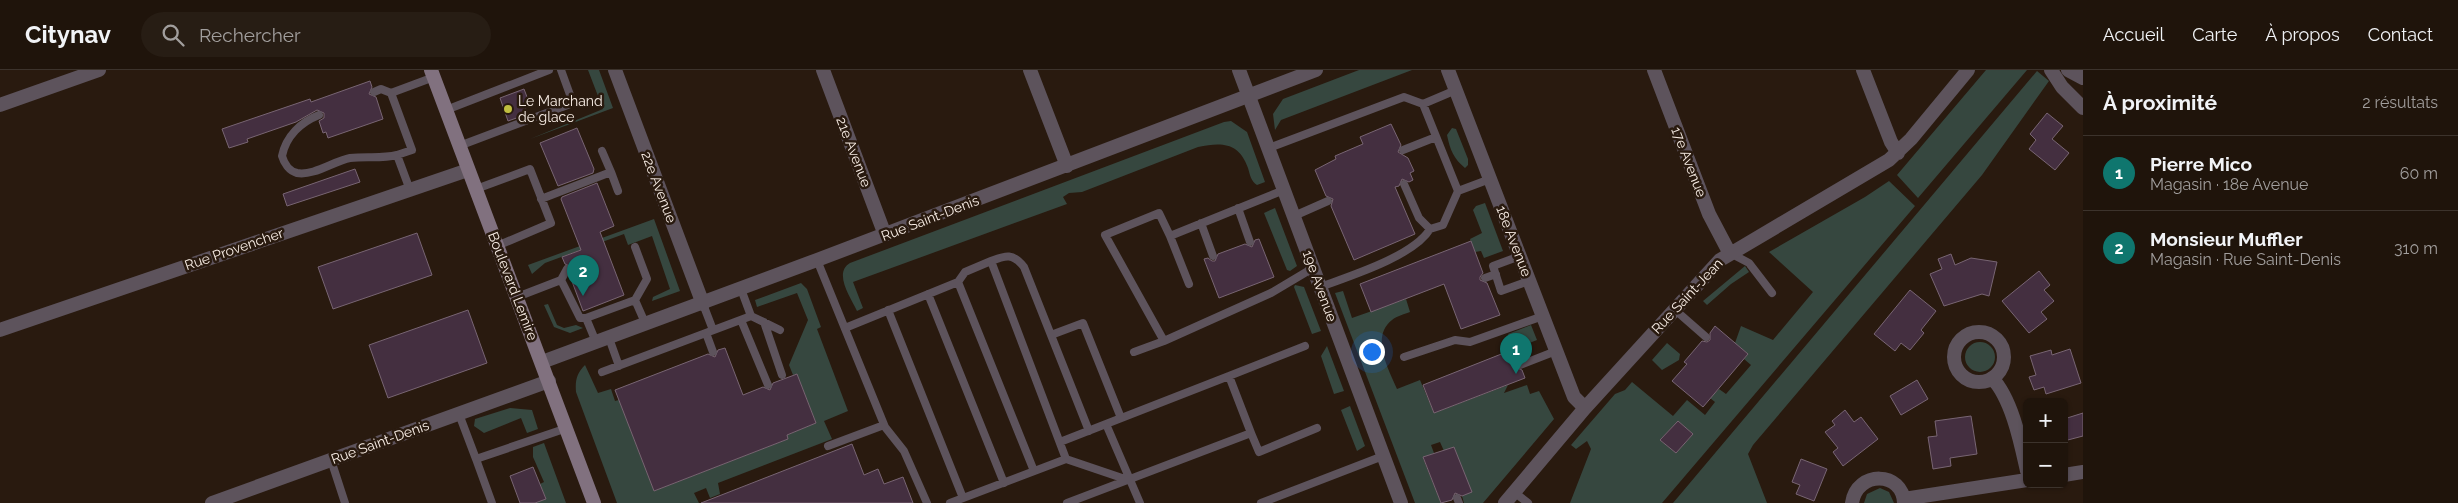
<!DOCTYPE html>
<html lang="fr">
<meta charset="utf-8">
<style>
body{margin:0;font-family:Raleway,sans-serif;background:#271d14;color:#f1f3f6}
.controls{position:absolute;right:15px;bottom:15px;display:grid;overflow:hidden;border-radius:8px;box-shadow:0 1px 4px #0004}
.controls button{width:45px;height:45px;display:grid;place-items:center;padding:0;border:0;border-bottom:1px solid #3c332c;background:#1f140b;color:#f1f3f6;font:25px sans-serif}
.you{position:absolute;left:1371px;top:281px;width:18px;height:18px;margin:-12px;border:4px solid #fff;border-radius:50%;background:#1a73e8;box-shadow:0 0 0 8px #1a73e833}
.badge{display:grid;place-items:center;width:32px;height:32px;border-radius:50%;background:#0f766e;color:#fff;font-size:16px;font-weight:700}
.pin{position:absolute;translate:-50% -41px;filter:drop-shadow(0 1px 2px #0008)}
.pin::after{content:'';position:absolute;top:26px;width:18px;height:15px;background:inherit;clip-path:polygon(0 0,100% 0,50% 100%)}
.list{margin:0;padding:0;list-style:none}
h2{display:flex;justify-content:space-between;align-items:center;height:65px;margin:0;padding:0 20px;font-size:21px}
h2 small{font-size:16px;font-weight:400;color:#a19e9d}
.list li{display:grid;grid-template-columns:32px 1fr auto;gap:15px;align-items:center;box-sizing:border-box;height:75px;padding:0 20px;border-top:1px solid #3c332c}
.list b{display:block;font-size:19px;white-space:nowrap}
.list p{margin:0;font-size:16px;white-space:nowrap;color:#a19e9d}
.list em{font-size:16px;font-style:normal;color:#a19e9d}
.icon{flex:none;width:28px;height:28px;fill:none;stroke:currentColor;stroke-width:2;stroke-linecap:round;stroke-linejoin:round}
.map{position:relative;flex:none;width:2083px;height:433px;overflow:hidden}
header{display:flex;align-items:center;gap:30px;box-sizing:border-box;height:70px;padding:0 25px;background:#1f140b;border-bottom:1px solid #3c332c}
header strong{font-size:24px}
nav{display:flex;gap:28px;margin-inline-start:auto;font-size:18px}
.search{width:350px;height:45px;background:#271d14;display:flex;align-items:center;gap:12px;box-sizing:border-box;padding:0 18px;border-radius:28px;color:#a19e9d;font-size:19px}
main{display:flex}
aside{flex:1;background:#1f140b}
.map>svg:first-child{display:block}
</style>
<header>
<strong>Citynav</strong>
<div class="search"><svg class="icon" aria-label="search" viewBox="0 0 24 24"><circle cx="10" cy="10" r="6"/><path d="M15 15l6 6"/></svg>Rechercher</div>
<nav><a>Accueil</a><a>Carte</a><a>À propos</a><a>Contact</a></nav>
</header>
<main>
<div class="map">
<svg width="2083" height="433" viewBox="0 0 2083 433">
<rect width="100%" height="100%" fill="#291a0f"/>
<path fill="#36473f" fill-rule="evenodd" d="M588 0H599L613 38 530 69 603 39Z
M1359 0H1412L1281 50 1275 60 1273 44 1283 29Z
M1986 0H2027L1918 128 1897 105Z
M2037 1 2049 11 1982 105 1753 375 1748 384 1767 433H1673Z
M1231 51 1247 62 1265 112 1257 115C1251 111 1250 105 1248 98 1239 73 1223 72 1198 77L1082 122 1069 123 1063 127 1067 134 853 212 863 238 857 241C851 228 833 203 850 193L1224 52Z
M1452 58 1456 59 1468 89V95L1465 98C1454 89 1450 80 1447 65Z
M1889 111 1915 136 1662 433H1570L1591 379 1587 371 1576 379 1571 375 1615 324 1625 320 1632 312 1673 346 1687 330 1705 345 1715 332 1710 328 1719 319 1726 324 1751 295 1744 289 1748 284 1735 273 1741 256 1773 270 1813 222 1769 182 1865 127ZM1678 351 1693 364 1676 383 1660 370Z
M1485 133 1503 181 1484 188 1481 181 1475 182 1470 169 1482 163 1473 140 1476 136Z
M1275 138 1297 196 1290 201 1287 200 1264 143Z
M654 149 680 221 652 231 653 227 670 219 652 166 628 175 624 164 545 193 532 204 528 195Z
M1745 196 1749 202 1731 214 1707 235 1703 231Z
M801 213 807 219 821 257 817 259 848 341 824 351 832 369 718 413 720 424 710 428 706 418 694 423 699 433H617L576 322C575 310 577 303 585 295L598 323 611 319 615 331 619 330 654 421 788 369 787 365 816 353 797 304 793 305 789 295 808 250 797 223 757 237 755 230Z
M1295 215 1304 217 1321 261 1312 264 1294 217Z
M1343 221 1352 248 1406 229 1410 242C1405 244 1397 246 1392 250 1370 267 1389 300 1397 319L1420 310 1434 343 1508 315 1504 323 1527 315 1530 324 1539 321 1554 349 1483 433H1464L1462 426 1471 422 1454 377 1444 381 1440 372 1431 375 1434 383 1423 388 1441 433H1415L1335 223Z
M548 234 557 255 564 258 576 255 583 258 570 263 554 257 544 235Z
M1531 255 1537 270 1514 279 1508 264Z
M1965 287a15 15 0 1 1 30 0a15 15 0 1 1-30 0Z
M1667 273 1680 284 1679 290 1662 300 1652 290Z
M1327 276 1344 321 1334 324 1321 286Z
M1350 336 1365 376 1357 381 1341 340Z
M510 338 532 340 538 359 527 363 521 348 484 363 474 356 475 349Z
M544 373 566 433H535L546 429 540 414 544 412 533 387V377Z
M1880 418 1889 422 1894 433H1864L1867 424Z"/>
<path fill="#442f40" stroke="#786573" d="M370 11 372 17 369 24 376 27 383 49 328 68 326 62 323 63 319 51 324 48V43L317 40 296 52 247 69 248 72 229 78 222 59 310 29 311 32Z
M524 19 530 35 525 37 528 44 508 51 500 28Z
M2047 43 2063 56 2052 69 2069 83 2055 100 2029 79 2036 70 2030 64Z
M1391 54 1401 75 1398 82 1408 88 1414 101 1410 103 1413 110 1409 112 1402 109 1399 116 1395 117 1415 164 1354 190 1331 136 1333 129 1326 126 1315 100 1336 89 1335 86 1363 74 1360 67Z
M577 58 594 99 593 103 558 116 540 73Z
M355 99 360 112 287 136 283 124Z
M597 113 614 156 600 162 624 225 583 241 570 206 572 197 565 194 562 187 581 180 561 129 562 127Z
M417 163 432 205 333 239 318 197Z
M1259 169 1274 207 1219 228 1204 189 1208 188 1212 191H1215L1218 184 1245 174 1252 177 1255 170Z
M1471 171 1483 203 1480 207V210L1487 213 1500 245 1461 259 1444 214 1371 242 1360 214Z
M1951 184 1955 195 1971 188 1997 192 1989 226 1982 224 1944 236 1930 204 1942 199 1938 189Z
M2039 201 2050 215 2044 220 2054 231 2041 242 2047 249 2029 263 2002 231Z
M1910 220 1936 241 1921 260 1924 263 1910 280 1901 273 1895 281 1874 264Z
M468 240 487 293 388 328 369 275Z
M1715 256 1748 284 1703 337 1672 311 1687 294 1684 292 1702 271 1707 272 1710 270V263Z
M725 278 743 325 763 317 770 320 773 313 797 304 816 353 787 365 788 369 654 421 615 320 708 284 715 287 718 280Z
M1514 279 1518 290 1515 297 1522 300 1525 308 1434 343 1423 315Z
M2070 279 2081 313 2046 324 2044 317 2034 320 2029 307 2036 305 2030 286 2051 280 2052 285Z
M1917 310 1928 329 1901 345 1890 326Z
M1845 340 1854 352 1861 347 1878 369 1843 396 1833 382 1838 378 1825 362 1835 355 1832 351Z
M2083 343V366L2064 371V349Z
M1971 346 1977 384 1950 388 1951 396 1933 399 1928 367 1937 366 1935 351Z
M1678 351 1693 364 1676 383 1660 370Z
M852 374 864 405 878 399 884 414 903 407 913 433H701Z
M1454 377 1472 422 1462 426 1455 423 1452 430 1441 433 1423 387Z
M1801 389 1827 399 1814 431 1796 424 1800 415 1792 412Z
M533 397 546 429 535 433H520L510 406Z"/>
<g fill="none" stroke-linecap="round" stroke-linejoin="round">
<path stroke="#5d535c" stroke-width="8" d="M1456 20 1423 34 1458 121 1490 109
M374 22 381 19 391 23
M446 40 549 0
M319 45C301 52 286 66 282 86 284 93 289 101 297 103 314 106 334 91 350 88 367 86 381 89 397 85L410 120
M459 76 573 33 561 0
M1269 78 1404 27 1423 34
M1403 80 1436 67
M602 81 611 102
M397 85 412 80 391 23 434 7
M1404 114 1419 148 1430 159 1443 155 1458 121
M476 119 530 99 551 153 497 176
M541 129 611 102 618 121
M1238 138 1250 172
M1294 146 1328 131
M1201 153 1213 186
M1170 166 1159 143 1105 165 1164 271 1271 223 1313 198
M635 177 647 209 635 230
M1730 183 1749 193 1772 223
M1520 186 1493 196 1501 221 1529 211
M817 190 885 357 904 381 927 433
M991 191C1006 185 1013 183 1024 197L1089 361
M1485 208 1496 204
M561 210 567 199
M958 212 1034 401
M1189 214 1170 166 1284 120
M1320 217C1350 206 1414 186 1430 159
M741 219 751 246
M928 224 1004 413
M517 227 561 210 580 248H586L635 230 646 255
M703 234 713 260
M1674 239 1706 267
M888 240 963 428
M586 248 596 272
M741 250 768 315
M764 252 782 305
M845 258 958 212 965 202 991 191 1066 389
M706 263 713 282
M1051 265 1083 253 1121 348
M609 268 619 296
M1134 282 1164 271
M1404 287 1455 270 1470 272 1543 246
M1520 295 1556 281
M602 302 751 246 780 260
M1229 306 1305 276
M459 344 476 389 567 358
M1251 363 1259 382 1317 358
M1060 372 1106 354
M828 376 884 355
M476 389 492 433
M331 390 345 433
M1514 422 1528 433
M1457 428 1459 433
M950 433 1066 389 1131 411
M1067 433 1251 363 1229 306 1106 354 1140 433
M1261 433 1383 386"/>
<path stroke="#5d535c" stroke-width="14" d="M615 0 703 234
M823 0 885 165
M1030 0 1067 96
M1239 0 1401 433
M1448 0 1574 327 1585 338
M1654 0 1709 144 1729 182
M1863 0 1891 72 1898 83
M2051 0 2062 17 2083 38
M2068 0 2083 8
M0 35 99 0
M0 260 468 100
M1954 287a25 25 0 1 1 50 0a25 25 0 1 1-50 0Z
M542 292 817 190 1316 0
M1992 308C2012 329 2021 374 2027 401
M2064 405 2083 402
M1904 429 2027 410
M212 433 549 311
M1505 433 1585 338 1720 190 1889 90 1911 69 1968 0
M1852 433C1857 400 1903 401 1904 433"/>
<path stroke="#81717f" stroke-width="14" d="M431 0 594 433"/>
</g>
<circle fill="#c0be40" stroke="#291a0f" stroke-width="2" cx="508" cy="39" r="5"/>
<g text-anchor="middle" stroke-width="5" stroke-linejoin="round" paint-order="stroke">
<g font-size="14" fill="#f8ede5" stroke="#291a0f" text-anchor="start">
<text x="518" y="36">Le Marchand<tspan x="518" dy="16">de glace</tspan></text>
</g>
<g font-size="14" fill="#f8ede5" stroke="#291a0f">
<text transform="translate(854 82) rotate(69)" y="5">21e Avenue</text>
<text transform="translate(1689 92) rotate(69)" y="5">17e Avenue</text>
<text transform="translate(659 117) rotate(69)" y="5">22e Avenue</text>
<text transform="translate(930 148) rotate(-21)" y="5">Rue Saint-Denis</text>
<text transform="translate(1514 171) rotate(69)" y="5">18e Avenue</text>
<text transform="translate(234 179) rotate(-19)" y="5">Rue Provencher</text>
<text transform="translate(513 216) rotate(69)" y="5">Boulevard Lemire</text>
<text transform="translate(1320 216) rotate(70)" y="5">19e Avenue</text>
<text transform="translate(1687 226) rotate(-47)" y="5">Rue Saint-Jean</text>
<text transform="translate(380 372) rotate(-20)" y="5">Rue Saint-Denis</text>
</g>
</g>
</svg>
<div class="controls">
<button>+</button>
<button>−</button>
</div>
<div class="you"></div>
<div class="pin badge" style="left:1516px;top:304px">1</div>
<div class="pin badge" style="left:583px;top:226px">2</div>
</div>
<aside>
<h2>À proximité<small>2 résultats</small></h2>
<ul class="list">
<li><span class="badge">1</span><div><b>Pierre Mico</b><p>Magasin · 18e Avenue</p></div><em>60 m</em></li>
<li><span class="badge">2</span><div><b>Monsieur Muffler</b><p>Magasin · Rue Saint-Denis</p></div><em>310 m</em></li>
</ul>
</aside>
</main>
